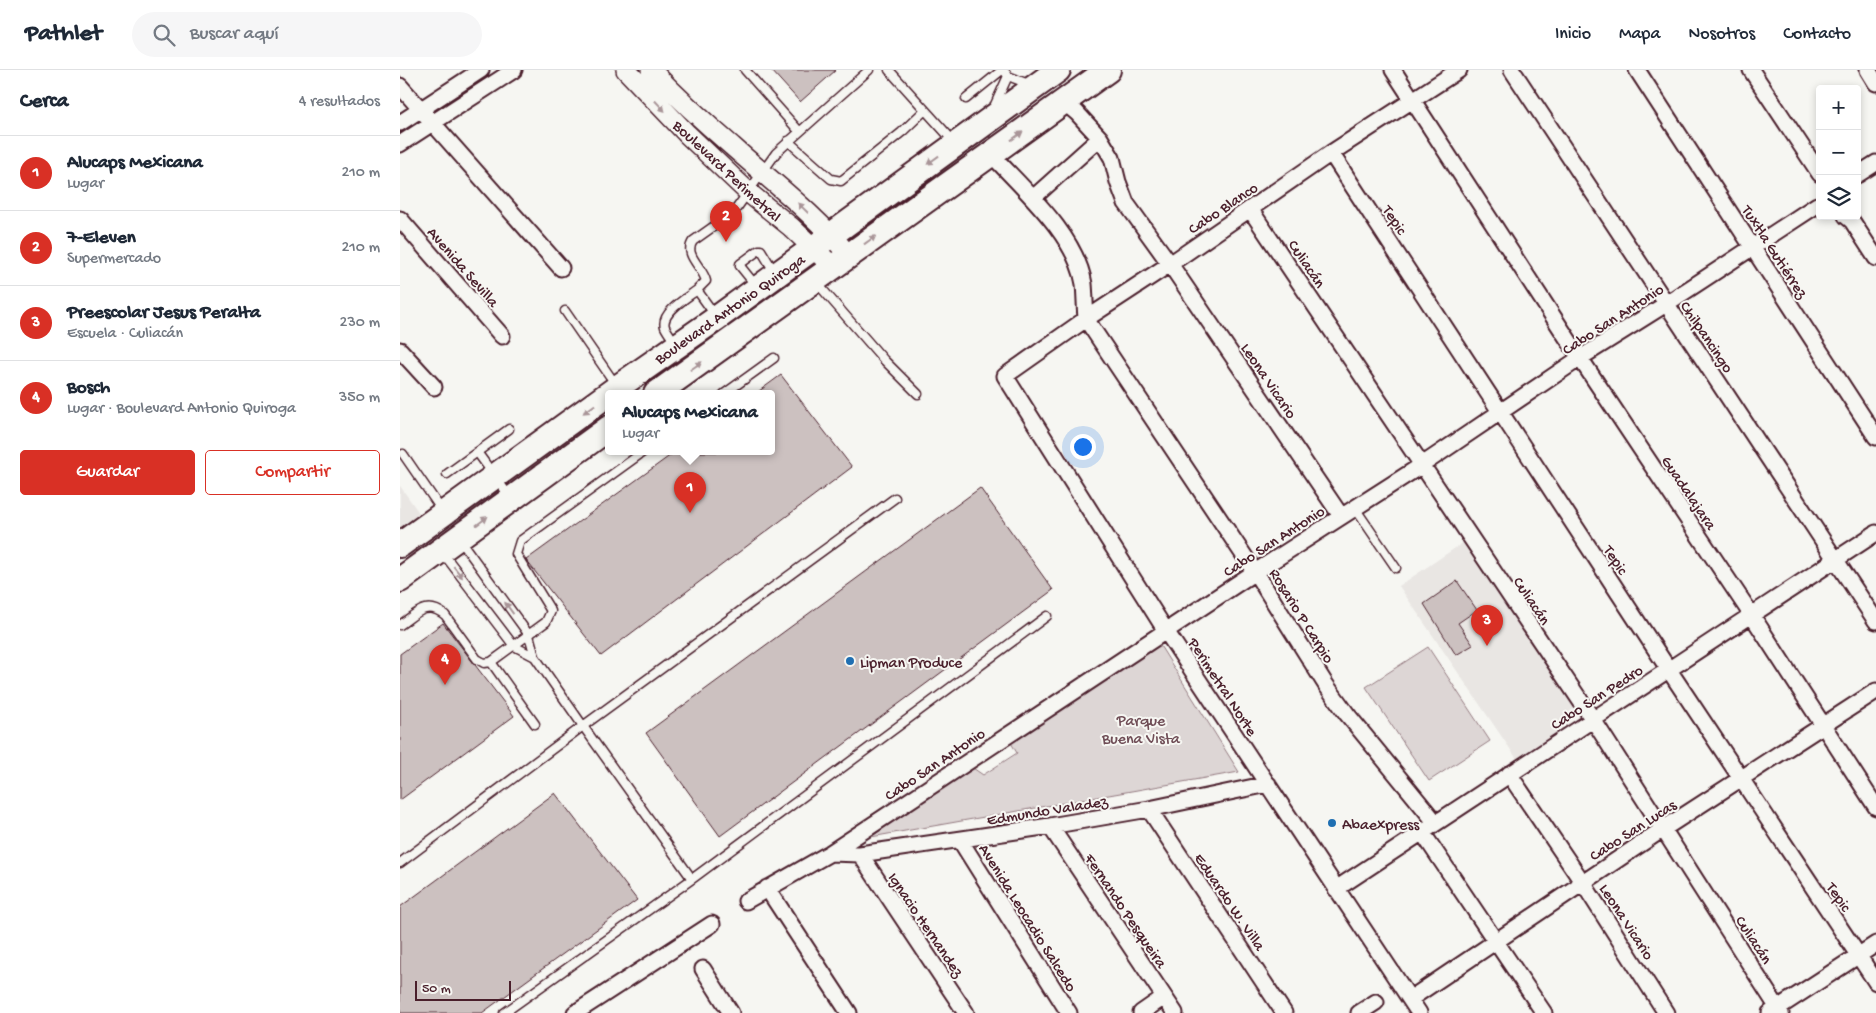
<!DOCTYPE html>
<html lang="es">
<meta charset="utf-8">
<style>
body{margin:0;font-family:"Gochi Hand",sans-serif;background:#f6f6f7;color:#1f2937}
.controls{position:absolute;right:15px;top:15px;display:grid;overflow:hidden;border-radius:5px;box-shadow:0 2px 8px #0003}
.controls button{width:45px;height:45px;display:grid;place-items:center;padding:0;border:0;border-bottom:1px solid #e0e1e3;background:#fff;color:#1f2937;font:25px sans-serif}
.scale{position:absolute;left:15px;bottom:12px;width:96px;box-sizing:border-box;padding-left:5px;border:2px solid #4a1f2b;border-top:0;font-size:14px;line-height:18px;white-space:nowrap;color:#4a1f2b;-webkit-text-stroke:4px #f6f6f2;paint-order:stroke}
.you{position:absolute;left:682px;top:376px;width:18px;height:18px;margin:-12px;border:4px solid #fff;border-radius:50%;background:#1a73e8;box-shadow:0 0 0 8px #1a73e833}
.badge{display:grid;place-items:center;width:32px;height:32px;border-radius:50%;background:#d93025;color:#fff;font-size:16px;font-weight:700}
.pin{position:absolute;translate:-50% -41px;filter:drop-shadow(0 1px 2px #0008)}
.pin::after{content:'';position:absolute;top:26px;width:18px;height:15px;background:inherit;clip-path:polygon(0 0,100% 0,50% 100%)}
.popup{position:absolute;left:205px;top:320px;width:170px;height:65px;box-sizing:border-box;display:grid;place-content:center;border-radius:5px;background:#fff;filter:drop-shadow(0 1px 4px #0005);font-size:16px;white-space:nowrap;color:#747a83}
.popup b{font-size:19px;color:#1f2937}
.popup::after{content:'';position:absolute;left:50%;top:100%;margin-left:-10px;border:10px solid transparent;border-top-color:#fff}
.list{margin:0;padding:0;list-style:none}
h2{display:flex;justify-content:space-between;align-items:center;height:65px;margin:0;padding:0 20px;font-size:21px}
h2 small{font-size:16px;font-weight:400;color:#747a83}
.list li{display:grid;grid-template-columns:32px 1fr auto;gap:15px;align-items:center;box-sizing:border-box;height:75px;padding:0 20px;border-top:1px solid #e0e1e3}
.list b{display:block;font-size:19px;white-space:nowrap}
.list p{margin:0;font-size:16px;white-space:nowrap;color:#747a83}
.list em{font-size:16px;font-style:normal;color:#747a83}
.actions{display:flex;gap:10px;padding:15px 20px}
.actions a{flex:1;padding:11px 0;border:1px solid #d93025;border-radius:5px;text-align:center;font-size:18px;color:#d93025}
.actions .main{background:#d93025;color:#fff}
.icon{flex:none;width:28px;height:28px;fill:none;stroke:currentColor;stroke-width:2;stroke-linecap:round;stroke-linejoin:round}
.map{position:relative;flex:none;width:1476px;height:943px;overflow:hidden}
header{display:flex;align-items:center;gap:30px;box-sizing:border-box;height:70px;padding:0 25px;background:#fff;border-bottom:1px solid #e0e1e3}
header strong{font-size:24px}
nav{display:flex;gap:28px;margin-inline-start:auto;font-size:18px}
.search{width:350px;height:45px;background:#f6f6f7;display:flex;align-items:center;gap:12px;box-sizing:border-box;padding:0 18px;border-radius:28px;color:#747a83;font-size:19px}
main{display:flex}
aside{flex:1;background:#fff}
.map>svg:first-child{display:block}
</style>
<header>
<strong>Pathlet</strong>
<div class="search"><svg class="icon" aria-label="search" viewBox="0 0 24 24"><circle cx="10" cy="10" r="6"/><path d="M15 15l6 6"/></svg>Buscar aquí</div>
<nav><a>Inicio</a><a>Mapa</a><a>Nosotros</a><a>Contacto</a></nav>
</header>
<main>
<aside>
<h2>Cerca<small>4 resultados</small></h2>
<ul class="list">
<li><span class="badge">1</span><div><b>Alucaps Mexicana</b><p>Lugar</p></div><em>210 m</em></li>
<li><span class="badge">2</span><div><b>7-Eleven</b><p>Supermercado</p></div><em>210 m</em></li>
<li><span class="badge">3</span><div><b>Preescolar Jesus Peralta</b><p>Escuela · Culiacán</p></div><em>230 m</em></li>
<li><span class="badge">4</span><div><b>Bosch</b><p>Lugar · Boulevard Antonio Quiroga</p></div><em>350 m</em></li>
</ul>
<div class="actions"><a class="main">Guardar</a><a>Compartir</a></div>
</aside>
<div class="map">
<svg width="1476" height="943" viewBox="0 0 1476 943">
<rect width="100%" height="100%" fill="#f6f6f2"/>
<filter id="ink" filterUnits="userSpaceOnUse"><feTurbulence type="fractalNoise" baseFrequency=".02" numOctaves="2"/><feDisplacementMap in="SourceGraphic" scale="10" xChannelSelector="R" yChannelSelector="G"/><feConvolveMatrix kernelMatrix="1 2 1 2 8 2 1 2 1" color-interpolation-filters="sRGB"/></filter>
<g filter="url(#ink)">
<path fill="#e9e6e3" d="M0 416 22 447 0 463Z
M1064 472 1176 637 1165 645 1170 653 1117 689 999 516Z"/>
<path fill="#ddd6d5" stroke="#947a80" d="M759 574 839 702 471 767 570 696 583 705 617 683 610 671Z
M1028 577 1090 671 1029 711 966 617Z"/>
<path fill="#ccc1c0" stroke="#4a1f2b" d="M371 0H436L400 32Z
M381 305 452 397 201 586 126 490 275 382H371V324H355Z
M580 418 653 520 320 766 246 663Z
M1057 511 1077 540 1058 553 1073 575 1056 585 1024 534Z
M43 553 114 646 0 730V584Z
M155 723 237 830 82 943H0V837Z"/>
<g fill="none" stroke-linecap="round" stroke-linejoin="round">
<defs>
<path id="service" d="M345 0 399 61
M489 0 555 73
M606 3 608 6 631 15
M566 29 602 0
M593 39 608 6
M388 71 431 109 441 111 502 62 525 40
M417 213 484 290 518 324
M357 217 340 196V194L359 180H361L375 203
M165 241 216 315
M315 245 297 220 306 211C303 197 283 185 293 171L334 142 376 83 469 0
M276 274C273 269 268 263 265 257 260 243 288 227 297 220
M324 324 374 288
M77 382 110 427
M3 384 43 442
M47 404 109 359
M495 428 183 656 292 809 647 546
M955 438 996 498
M43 483 114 576 135 587
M0 555C16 544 26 530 45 545L77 589 84 593 91 592 146 552 151 541 116 484 120 471 243 382
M91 592 135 654
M0 793 183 656 135 587 129 565 60 470
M104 943 292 809"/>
<path id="minor" d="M993 0 1180 288 1351 544 1476 737
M1112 0 1476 551
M1237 0 1476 367
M1351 0 1420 104
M1468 0 1476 13
M0 16 161 198
M664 32 677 43 700 68 712 88 718 112 726 133 770 194 941 446
M0 53 81 0
M0 74 114 0
M931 83 1269 600 1476 912
M592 85C624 120 676 165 684 214 685 225 685 237 686 249L855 502 926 615 947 644 1036 753
M1457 105 1476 93
M633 128 700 68
M850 139 1192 648 1381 943
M1446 146 1452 151 1476 188
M0 149 102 266
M0 280 34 317
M1109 704 1183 813 1266 943
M749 739 884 943
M650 756 775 943
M1022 762 1144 943
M560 770 669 943
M430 783 460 784 650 756 749 739 868 714
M460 784 566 943
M367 818 449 943
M936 819C1115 700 1295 581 1476 463
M346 831 430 783 855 502 1022 395 1180 288 1266 234 1417 135H1420
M303 899 331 943
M1010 929 1263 759 1476 621
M175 943 312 854
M741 943 764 927
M959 943 976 932
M1019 943 766 561 605 306 686 249 770 194 931 83 1059 0
M1370 943 1476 874"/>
<path id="tertiary" d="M226 0 287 64 349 123 391 157 433 197
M251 0C277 27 304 52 332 76 372 112 415 144 449 186"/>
<path id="primary" d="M256 324 708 0
M0 475 218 317 317 248 658 0
M0 510 209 358"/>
</defs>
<use href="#service" stroke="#4a1f2b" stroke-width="11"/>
<use href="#minor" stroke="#4a1f2b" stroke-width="19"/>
<use href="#tertiary" stroke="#4a1f2b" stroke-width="22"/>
<use href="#primary" stroke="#4a1f2b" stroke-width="28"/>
<use href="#service" stroke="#f6f6f2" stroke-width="8"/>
<use href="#minor" stroke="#f6f6f2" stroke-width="15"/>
<use href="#tertiary" stroke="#f6f6f2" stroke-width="19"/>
<use href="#primary" stroke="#f6f6f2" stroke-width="24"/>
</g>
<defs><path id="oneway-solid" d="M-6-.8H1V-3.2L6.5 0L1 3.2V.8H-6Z" transform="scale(1.25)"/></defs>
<g fill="#a99598">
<use href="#oneway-solid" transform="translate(260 36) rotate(47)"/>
<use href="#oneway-solid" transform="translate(617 66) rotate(-36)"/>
<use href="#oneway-solid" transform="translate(533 90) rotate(144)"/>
<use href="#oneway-solid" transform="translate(403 138) rotate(-136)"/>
<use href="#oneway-solid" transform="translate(470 170) rotate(-36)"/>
<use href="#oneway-solid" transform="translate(296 296) rotate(-35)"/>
<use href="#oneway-solid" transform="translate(189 339) rotate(144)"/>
<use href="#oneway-solid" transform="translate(82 451) rotate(-37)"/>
<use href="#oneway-solid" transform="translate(58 502) rotate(52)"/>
<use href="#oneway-solid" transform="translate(109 538) rotate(-126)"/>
</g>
</g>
<g fill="#1f6fb2" stroke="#f6f6f2" stroke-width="2">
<circle cx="450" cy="591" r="5"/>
<circle cx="932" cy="753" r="5"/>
</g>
<g text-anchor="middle" stroke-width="4" stroke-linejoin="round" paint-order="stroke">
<g font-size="16" fill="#4a1f2b" stroke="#f6f6f2">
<text transform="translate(328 100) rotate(43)" y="6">Boulevard Perimetral</text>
<text transform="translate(822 137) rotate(-34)" y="6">Cabo Blanco</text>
<text transform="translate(996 149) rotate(57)" y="6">Tepic</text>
<text transform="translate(1376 181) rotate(57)" y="6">Tuxtla Gutiérrez</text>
<text transform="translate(908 193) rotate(56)" y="6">Culiacán</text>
<text transform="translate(64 196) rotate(49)" y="6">Avenida Sevilla</text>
<text transform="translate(329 238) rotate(-35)" y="6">Boulevard Antonio Quiroga</text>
<text transform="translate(1212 248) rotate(-33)" y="6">Cabo San Antonio</text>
<text transform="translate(1308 266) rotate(56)" y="6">Chilpancingo</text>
<text transform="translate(870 310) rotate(56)" y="6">Leona Vicario</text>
<text transform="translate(1290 422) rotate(56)" y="6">Guadalajara</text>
<text transform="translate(873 470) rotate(-33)" y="6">Cabo San Antonio</text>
<text transform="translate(1217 489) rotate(57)" y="6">Tepic</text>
<text transform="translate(1133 530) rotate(56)" y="6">Culiacán</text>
<text transform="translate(903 545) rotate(58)" y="6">Rosario P Carpio</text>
<text transform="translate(824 616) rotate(57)" y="6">Perimetral Norte</text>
<text transform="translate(1196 626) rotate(-33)" y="6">Cabo San Pedro</text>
<text transform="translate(534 693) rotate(-34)" y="6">Cabo San Antonio</text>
<text transform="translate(647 739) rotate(-9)" y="6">Edmundo Valadez</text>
<text transform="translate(1232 759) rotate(-33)" y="6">Cabo San Lucas</text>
<text transform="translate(1440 826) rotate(56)" y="6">Tepic</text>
<text transform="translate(831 831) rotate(56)" y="6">Eduardo W. Villa</text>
<text transform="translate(727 840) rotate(56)" y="6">Fernando Pesqueira</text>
<text transform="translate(629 847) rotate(58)" y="6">Avenida Leocadio Salcedo</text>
<text transform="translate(1228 851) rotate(57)" y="6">Leona Vicario</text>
<text transform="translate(527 854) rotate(56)" y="6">Ignacio Hernandez</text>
<text transform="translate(1355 869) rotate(57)" y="6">Culiacán</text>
</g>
<g font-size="16" fill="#4a1f2b" stroke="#f6f6f2" text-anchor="start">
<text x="460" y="597">Lipman Produce</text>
<text x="942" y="759">Abaexpress</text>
</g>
<g font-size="16" fill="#6f4d56" stroke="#f6f6f2">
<text x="741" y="655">Parque<tspan x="741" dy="18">Buena Vista</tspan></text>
</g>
</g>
</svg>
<div class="controls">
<button>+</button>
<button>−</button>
<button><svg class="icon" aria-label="layers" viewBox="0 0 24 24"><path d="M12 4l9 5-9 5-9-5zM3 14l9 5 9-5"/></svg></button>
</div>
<div class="scale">50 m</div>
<div class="you"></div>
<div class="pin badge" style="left:290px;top:443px">1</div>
<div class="popup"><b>Alucaps Mexicana</b>Lugar</div>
<div class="pin badge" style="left:326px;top:172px">2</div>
<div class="pin badge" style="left:1087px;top:576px">3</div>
<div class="pin badge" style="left:45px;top:615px">4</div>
</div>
</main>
